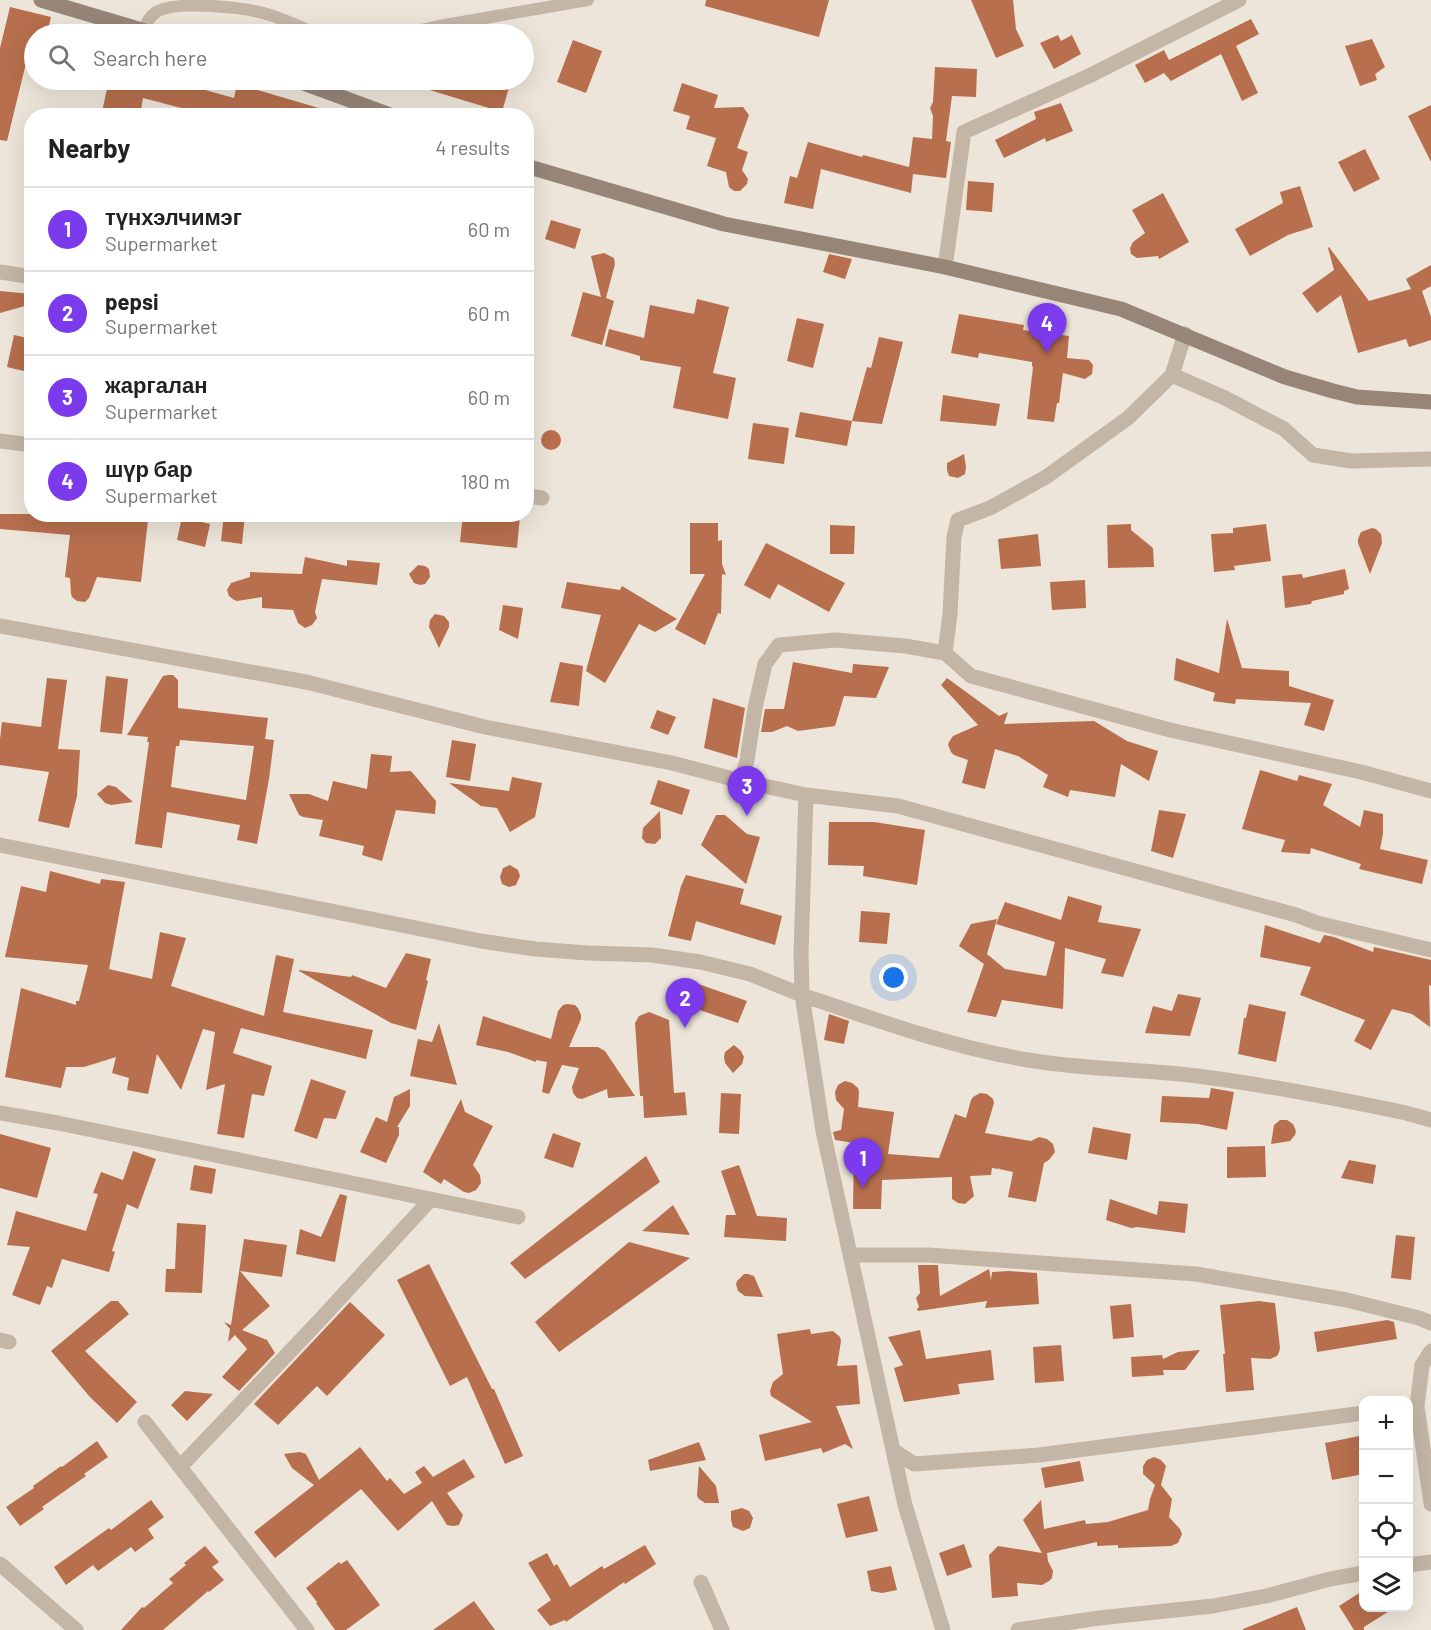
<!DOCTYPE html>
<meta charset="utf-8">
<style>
body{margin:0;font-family:Barlow,sans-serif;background:#f6f6f6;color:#222}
.controls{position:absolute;right:18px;bottom:18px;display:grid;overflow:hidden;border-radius:12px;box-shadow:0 6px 24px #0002}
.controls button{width:54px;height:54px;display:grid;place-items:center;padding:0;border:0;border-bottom:2px solid #e0e0e0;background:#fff;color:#222;font:30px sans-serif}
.you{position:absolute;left:894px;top:978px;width:21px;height:21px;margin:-15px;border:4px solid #fff;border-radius:50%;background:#1a73e8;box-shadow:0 0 0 9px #1a73e833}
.badge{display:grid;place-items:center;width:39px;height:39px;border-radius:50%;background:#7c3aed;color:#fff;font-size:20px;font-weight:700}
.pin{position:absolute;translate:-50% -50px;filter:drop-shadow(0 2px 3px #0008)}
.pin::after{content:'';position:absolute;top:32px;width:21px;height:18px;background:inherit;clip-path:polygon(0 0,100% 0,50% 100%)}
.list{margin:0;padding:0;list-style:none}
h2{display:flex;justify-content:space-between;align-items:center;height:78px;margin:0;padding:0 24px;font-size:26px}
h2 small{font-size:20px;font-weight:400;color:#767676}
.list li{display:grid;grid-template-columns:39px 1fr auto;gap:18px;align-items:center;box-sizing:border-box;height:84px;padding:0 24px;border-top:2px solid #e0e0e0}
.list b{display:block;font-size:22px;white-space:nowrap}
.list p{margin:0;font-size:20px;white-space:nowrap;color:#767676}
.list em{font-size:20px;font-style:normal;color:#767676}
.icon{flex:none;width:33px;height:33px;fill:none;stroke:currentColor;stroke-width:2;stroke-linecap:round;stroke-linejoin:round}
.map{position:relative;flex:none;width:1431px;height:1630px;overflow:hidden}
.search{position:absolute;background:#fff;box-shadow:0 6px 24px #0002;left:24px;top:24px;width:510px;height:66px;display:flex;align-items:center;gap:15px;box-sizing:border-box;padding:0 21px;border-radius:33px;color:#767676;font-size:22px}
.panel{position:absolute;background:#fff;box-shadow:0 6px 24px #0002;left:24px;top:108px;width:510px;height:414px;border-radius:24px}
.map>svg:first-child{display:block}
</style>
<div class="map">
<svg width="1431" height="1630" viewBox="0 0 1431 1630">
<rect width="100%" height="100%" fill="#ede5d9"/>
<path fill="#b76f4d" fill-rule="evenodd" d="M706 0H829L819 37 705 6Z
M971 0H1013L1016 29 1024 46 996 58Z
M10 7 51 17 47 34H34V57L28 55 7 141 0 140V48Z
M1251 19 1259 34 1236 46 1258 93 1242 101 1221 54 1171 81 1164 73 1145 83 1135 65 1164 50 1169 60Z
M1058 35 1061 41 1072 35 1081 54 1054 69 1040 43Z
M1372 39 1385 67 1375 74 1377 80 1360 86 1345 46Z
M573 40 602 51 586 93 557 82Z
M935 67 977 69 976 97 952 96 946 141 951 142 946 178 913 174 911 193 821 169 813 209 784 203 790 176 797 178 808 142 862 157 863 155 909 167 913 137 932 139 933 116 930 108 933 102Z
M97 80H169L234 98 237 84 329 111 328 116H212L143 98 140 116H101L107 89 97 86Z
M411 80H511L502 112 410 84Z
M682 83 718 95 714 108 743 107 749 115 737 148 748 152 742 170 748 179 747 184 740 191H734L729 187 726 172 707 166 716 138 686 129 690 116 673 111Z
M1061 103 1073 131 1046 142 1045 138 1004 158 995 140 1036 119 1034 112Z
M1431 105V162L1408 116Z
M1365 149 1380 179 1354 192 1338 162Z
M968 181 994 183 992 212 966 210Z
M1300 186 1313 227 1288 235 1250 256 1235 229 1283 203 1280 192Z
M1163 193 1189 242 1159 259 1158 256 1137 258 1131 254 1130 248 1133 242 1145 233 1132 210Z
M551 220 581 229 575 249 545 239Z
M1329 247 1369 301 1411 289 1406 279 1431 265V286L1422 291 1431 317V340L1409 347 1406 339 1358 353 1341 295 1317 313 1302 293 1334 270 1328 248Z
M604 253 614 258 615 264 606 298 614 301 602 345 571 336 583 292 601 297 591 256Z
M829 254 852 259 845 279 823 272Z
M0 291 32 294V304L0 313Z
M697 299 729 307 713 373 736 378 728 419 673 408 681 367 640 360V356L605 346 609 329 644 338 650 305 694 314Z
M959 314 1024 325 1023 330 1069 336 1067 358 1089 360 1093 365 1092 374 1085 379 1063 373 1059 403H1057L1054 422 1027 419 1033 367 1032 366V362L979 353 978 358 951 353Z
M797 318 824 324 813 368 787 361Z
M14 335 32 339V373L7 367Z
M879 337 903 342 882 424 852 421 867 367 871 368Z
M943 395 1000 404 996 426 940 421Z
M800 412 852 421 847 446 795 437Z
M753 423 789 428 784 464 748 459Z
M541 440a10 10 0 1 1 20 0a10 10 0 1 1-20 0Z
M964 454 966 467 965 474 958 478 949 476 947 470V463Z
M0 514H147L146 520H148L141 582 97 577 89 598 85 602 77 601 72 597 71 594 70 578 65 577 70 535 0 529Z
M224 514H245L242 544 221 541Z
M463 514H504L520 516 517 548 460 542Z
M182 517 210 524 205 547 177 540Z
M690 523H718V541L722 540V564L726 575 722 574 721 614 718 613 705 645 675 629 705 574H690Z
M1131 524V530L1153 548 1154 567 1108 568 1107 525Z
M1266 524 1271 561 1234 566 1235 570 1214 572 1211 534 1233 533V528Z
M830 525 855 526 854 554H830Z
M1372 528 1376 529 1381 534 1382 543 1370 574 1358 543V539L1361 532Z
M1038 534 1041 566 1001 569 998 539Z
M766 543 845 583 829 612 778 584 770 599 744 585Z
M305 557 347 566V560L380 563 377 585 322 579 315 612 317 618 312 625 305 628 298 623 293 610 262 608V597L237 601 234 600 229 596 227 590 231 583 250 577V572L302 574Z
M418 565 425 566 429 569 430 577 425 584 420 585 414 583 409 574Z
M1345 569 1349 589 1344 591V594L1312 601 1311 604 1285 608 1282 576 1302 574 1303 578Z
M1085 580 1086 608 1052 610 1050 582Z
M567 582 620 590 622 586 677 619 655 632 639 624 605 683 586 671 601 615 561 608Z
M503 605 523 608 518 639 499 630Z
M435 614 444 616 449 622V627L439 648 429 627 430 620Z
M1227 619 1242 668 1289 671V686L1334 700 1324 731 1304 725 1311 703 1236 699 1235 704 1213 701 1215 693 1174 680 1176 658 1219 673Z
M560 662 583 666 579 706 550 702Z
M793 662 852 673 853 664 889 667 876 698 844 696 835 726 798 731 787 726 772 732H761L765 709H784Z
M168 675H173L178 680V708L268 718 265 739 274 740 269 779 257 844 237 840 240 825 167 812 162 848 135 844 149 742H147L148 737 127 735 163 676ZM180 740 254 746 246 800 171 787 176 746H179Z
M106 676 128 679 122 734 100 732Z
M47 678 67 680 58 749 80 750 77 796 69 828 38 821 49 772 0 765V739L2 722 41 727Z
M947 678 999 716 1008 712 1004 724 1094 721 1127 741 1158 751 1149 781 1121 764 1115 797 1070 790 1068 797 1043 787 1048 775 1018 756 995 749 985 789 962 783 968 760 954 755 951 752 948 745 949 742 953 736 978 725 941 685Z
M713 698 745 708 737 758 704 748Z
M657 710 676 717 668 735 650 728Z
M452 740 476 744 470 781 446 777Z
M371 754 392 756 390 772 411 771 436 801 435 814 396 810 382 861 362 855 364 846 319 836 323 820 303 817 299 815 289 794H309L328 801 333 781 367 789Z
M1260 770 1297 781 1299 775 1332 784 1323 805 1360 827 1364 810 1383 814V834L1380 849 1428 860 1422 884 1359 869 1361 864 1311 848 1310 854 1281 852 1285 840 1242 829Z
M512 777 542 783 535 817 510 832 497 808 481 806 449 783 509 791Z
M658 780 690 790 682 815 650 804Z
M108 785 116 787 133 802 111 805 105 803 97 794Z
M1159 810 1186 814 1173 858 1151 851Z
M660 811 661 838 655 844 646 843 642 838 643 828Z
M716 815H725L747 834 760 837 746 884 701 845Z
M829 822H874L925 830 917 885 863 876 864 866 828 865Z
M510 865 518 870 520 876 516 885 509 887 502 884 500 877 503 868Z
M50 871 100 884 101 879 125 882 109 969 152 979 160 932 186 938 171 986 264 1016 276 955 294 959 283 1012 373 1030 366 1059 241 1028 233 1053 272 1066 264 1096 252 1094 244 1138 217 1134 225 1084 206 1090 215 1032 203 1029 181 1090 157 1054 148 1094 127 1090 129 1078 112 1073 116 1057 84 1067H66L61 1088 5 1077 21 988 76 1005V1001H79L88 965 5 957 21 886 46 892Z
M686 875 744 889 740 904 782 916 775 945 696 921 691 941 668 936 681 886Z
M1068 896 1102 906 1098 922 1141 929 1123 977 1101 973 1106 959 1065 948 1063 1009 1002 1000 996 1017 967 1012 984 964 959 946 971 924 997 919 987 954 1005 969 1046 976 1055 942 996 924 1005 902 1061 920Z
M861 911 890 913 887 944 859 942Z
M1265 925 1320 943 1324 935 1334 937 1373 952 1374 947 1431 960V986L1429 985 1430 1027 1412 1014 1392 1009 1371 1050 1354 1041 1365 1020 1300 995 1311 967 1260 957Z
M406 953 431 959 426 980 428 981 416 1030 391 1023 299 971V970L351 977 352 975 386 988Z
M684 979 747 1001 738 1023 676 1002Z
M1178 994 1201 998 1190 1036 1145 1033 1153 1006 1172 1011Z
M567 1004 575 1005 578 1008 581 1015V1019L569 1047H598L605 1051 635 1096 608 1098 607 1089 582 1099 577 1098 573 1093 572 1087 579 1068 562 1065 549 1094 542 1092 547 1062 536 1060V1062L508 1052 476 1045 483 1016 551 1039 558 1011 563 1005Z
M1249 1004 1286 1012 1276 1062 1238 1054 1244 1018H1246Z
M649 1012 669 1020 674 1093 685 1092 687 1115 644 1118 643 1096H640L635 1023 639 1016Z
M829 1014 849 1021 844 1044 824 1040Z
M439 1023 457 1085 410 1076 418 1039 432 1042Z
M734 1045 741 1051 744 1057 742 1064 733 1073 725 1063 724 1057 725 1052Z
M311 1079 346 1091 336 1119 324 1118 317 1139 294 1131Z
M845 1081 852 1083 858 1088 859 1092 858 1107 894 1112 888 1154 939 1158 955 1114 966 1118 971 1100 973 1097 980 1093 987 1094 993 1099 994 1103 985 1133 1031 1141 1039 1137 1047 1139 1053 1144 1055 1152 1049 1160 1044 1163 1036 1202 1008 1197 1013 1172 999 1169V1167L998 1169 970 1164 992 1168 991 1175 970 1176 974 1196 965 1204 958 1203 952 1199V1177L882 1180 881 1209H853L854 1143 835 1140 833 1132 841 1130 844 1109 836 1100 835 1092 838 1085Z
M1211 1088 1234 1092 1227 1130 1198 1124 1160 1122 1162 1096 1209 1098Z
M410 1089V1106L397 1127H399V1135L386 1163 360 1152 376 1117 387 1122 394 1097Z
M721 1093 741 1094 739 1134 719 1133Z
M461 1099 465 1112 493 1126 473 1165 480 1175 481 1183 476 1190 469 1193 464 1192 444 1179 441 1184 423 1172Z
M1280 1120H1287L1293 1124 1296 1131 1295 1135 1290 1141 1271 1144 1274 1125Z
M1093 1127 1131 1134 1127 1160 1088 1153Z
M553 1133 581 1143 573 1168 544 1158Z
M0 1134 51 1148 37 1198 0 1188Z
M1265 1146 1266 1177 1227 1178V1147Z
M133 1151 156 1159 138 1209 127 1204 112 1251 115 1252 109 1272 62 1259 52 1288 47 1286 40 1305 12 1295 30 1247 7 1245 16 1211 86 1231 98 1194 93 1193 101 1172 123 1180Z
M646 1156 660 1182 525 1279 510 1263Z
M1349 1160 1376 1165 1373 1184 1341 1178Z
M194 1165 216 1169 212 1194 190 1190Z
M739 1165 757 1216 787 1218 786 1241 724 1237 726 1215H736L721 1171Z
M340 1194 347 1196 335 1262 296 1254 300 1229 321 1237Z
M1110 1199 1157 1215 1159 1201 1188 1204 1185 1233 1137 1227 1131 1228 1106 1220Z
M673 1205 690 1235 642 1231Z
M177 1223 206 1225 202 1293 165 1292 166 1269H175Z
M1396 1235 1415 1237 1411 1280 1391 1278Z
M244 1239 287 1245 282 1277 240 1271 270 1306 242 1330 267 1340 275 1353 239 1391 222 1377 247 1349 235 1335 228 1342 230 1329 224 1322 231 1325Z
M629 1242 690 1258 559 1352 535 1322Z
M429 1264 492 1389H494L523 1456 505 1464 467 1377 450 1386 397 1280Z
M918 1265H938L940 1296 989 1269 991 1280 992 1272 1009 1271 1037 1273 1039 1304 985 1308 987 1301 918 1311 917 1309 919 1307 916 1298 920 1293Z
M744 1274H748L754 1276 763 1297 745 1296 738 1291 736 1284 737 1281Z
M111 1301H118L129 1314 85 1351 137 1402 117 1423 90 1397 51 1351Z
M1259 1301 1275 1303 1280 1348 1279 1352 1277 1356 1270 1359 1251 1358 1254 1390 1226 1392 1223 1354H1225L1220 1305Z
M350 1302 385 1335 327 1396 317 1386 278 1425 254 1404Z
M1131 1304 1134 1337 1113 1339 1110 1306Z
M1387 1320 1394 1322 1397 1339 1317 1352 1314 1332Z
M810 1329 811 1334 833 1331 840 1337 841 1341 837 1366 857 1365 860 1404 836 1406 853 1449 845 1444 823 1453 821 1448 765 1461 759 1435 812 1422 771 1396 770 1391 773 1382 783 1374 777 1334Z
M920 1330 926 1359 991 1350 994 1380 958 1384 960 1394 904 1402 894 1368 903 1365 888 1337Z
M1061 1345 1064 1381 1035 1383 1033 1347Z
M1200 1350 1185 1370H1163L1164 1375 1132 1377 1131 1357 1162 1355 1163 1359 1178 1352Z
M185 1391 213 1394 187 1421 171 1405Z
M1364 1435V1474L1332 1480 1325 1443Z
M97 1441 108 1457 84 1474 86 1476 42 1507 44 1509 20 1526 6 1507 34 1488 33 1486 61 1466 62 1467Z
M699 1442 706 1460 650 1471 648 1460Z
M360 1447 387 1481 390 1478 404 1494 422 1483 415 1472 424 1466 433 1477 464 1459 475 1477 447 1493 463 1515 459 1525 453 1526 447 1525 432 1501 398 1531 361 1489 275 1558 254 1532 314 1485 292 1468 284 1454 300 1452 306 1454 319 1480Z
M1154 1457 1161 1460 1166 1466 1161 1485 1172 1499 1169 1517 1180 1529 1182 1534 1178 1543 1171 1546 1118 1548V1545L1097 1546V1542L1047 1553 1048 1561 1053 1571 1052 1578 1049 1581 1042 1585 1017 1583 1018 1596 992 1598 989 1555 998 1546 1042 1553 1023 1520 1041 1500 1044 1529 1085 1520 1086 1524 1108 1522 1148 1510 1150 1499 1155 1485 1143 1474V1466L1147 1460Z
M1080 1461 1084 1481 1045 1488 1041 1468Z
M699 1466 716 1486 719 1503H705L699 1499 697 1496Z
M869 1496 878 1531 846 1538 837 1504Z
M151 1500 164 1517 148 1529 154 1538 135 1552 131 1547 98 1571 93 1565 66 1585 54 1567 109 1528 111 1530Z
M742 1508 749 1511 753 1518 750 1528 743 1531 733 1527 731 1520V1511Z
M964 1544 972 1567 947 1576 939 1553Z
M645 1545 656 1564 625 1584 624 1582 566 1622 565 1620 550 1626 537 1610 551 1600 528 1563 547 1553 554 1566 557 1564 570 1587 602 1566 604 1569Z
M205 1546 219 1562 212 1567 224 1580 209 1592 208 1591 163 1630H121L142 1607 144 1608 173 1583 169 1579 186 1565 184 1563Z
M347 1560 380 1605 346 1630H335L316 1603 317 1602 306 1588 339 1562 341 1564Z
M891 1566 897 1590 882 1593 871 1591 867 1571Z
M1364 1590V1608H1394L1364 1627V1630H1354L1339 1606Z
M474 1601 495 1630H433Z
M1297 1607 1306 1630H1243V1629Z"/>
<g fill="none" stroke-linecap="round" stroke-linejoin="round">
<path stroke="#c4b6a6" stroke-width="12" d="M143 31C146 24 149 17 156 12 176 0 246 7 270 15 286 20 302 28 317 34
M402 34 439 26 588 0
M330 91 336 80"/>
<path stroke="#c4b6a6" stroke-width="15" d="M945 267 964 132 1091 75 1239 0
M0 272 32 277
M1172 375 1225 398 1284 429 1313 455 1351 461 1431 459
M0 441 32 445
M526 496 542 498
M0 626 306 682 485 727 672 763 741 781 806 795 898 806 1296 915 1317 923 1431 950
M945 653 950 614 954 537 958 520 990 508 1046 477 1128 418 1172 375 1185 334
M741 781 747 760 755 708 765 664 779 645 835 640 905 646 945 653 971 676 1170 730 1361 772 1431 791
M806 795 801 954 802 995C876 1020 951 1047 1028 1060 1087 1070 1146 1069 1205 1077 1272 1086 1339 1099 1406 1113L1431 1120
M0 845 481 941 535 949 588 953 652 955 700 962 750 974 802 995 823 1131 905 1505 943 1630
M0 1113 58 1123 518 1217
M850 1255H928L1196 1274 1347 1300 1419 1318 1431 1323
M0 1340 9 1342
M1431 1351 1422 1365 1417 1406 1431 1504
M145 1422 307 1630
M893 1450 914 1464 1039 1455 1364 1413
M180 1467 319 1321 431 1199
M0 1564 76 1630
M1408 1565 1431 1562
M701 1582 722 1630
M1018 1630 1099 1618 1213 1606 1266 1596 1330 1579 1364 1573"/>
<path stroke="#978678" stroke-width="15" d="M41 0 155 34
M295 80 393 116
M526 166 724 224 945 267 1121 309 1285 377 1333 391 1357 397 1431 402"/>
</g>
</svg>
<div class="controls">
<button>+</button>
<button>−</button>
<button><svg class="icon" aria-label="locate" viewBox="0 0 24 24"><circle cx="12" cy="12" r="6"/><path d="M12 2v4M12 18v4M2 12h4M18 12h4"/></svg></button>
<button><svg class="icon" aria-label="layers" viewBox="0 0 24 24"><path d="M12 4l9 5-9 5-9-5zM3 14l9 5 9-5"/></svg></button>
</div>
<div class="you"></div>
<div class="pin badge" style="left:863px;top:1188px">1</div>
<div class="pin badge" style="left:685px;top:1028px">2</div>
<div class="pin badge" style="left:747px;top:816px">3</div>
<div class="pin badge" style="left:1047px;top:353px">4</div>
<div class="search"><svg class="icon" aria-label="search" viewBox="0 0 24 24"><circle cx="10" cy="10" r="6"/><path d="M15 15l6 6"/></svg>Search here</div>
<section class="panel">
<h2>Nearby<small>4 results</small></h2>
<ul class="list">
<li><span class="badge">1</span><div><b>түнхэлчимэг</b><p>Supermarket</p></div><em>60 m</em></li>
<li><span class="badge">2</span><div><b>pepsi</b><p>Supermarket</p></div><em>60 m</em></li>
<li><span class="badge">3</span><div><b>жаргалан</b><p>Supermarket</p></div><em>60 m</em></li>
<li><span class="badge">4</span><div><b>шүр бар</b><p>Supermarket</p></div><em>180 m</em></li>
</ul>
</section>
</div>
